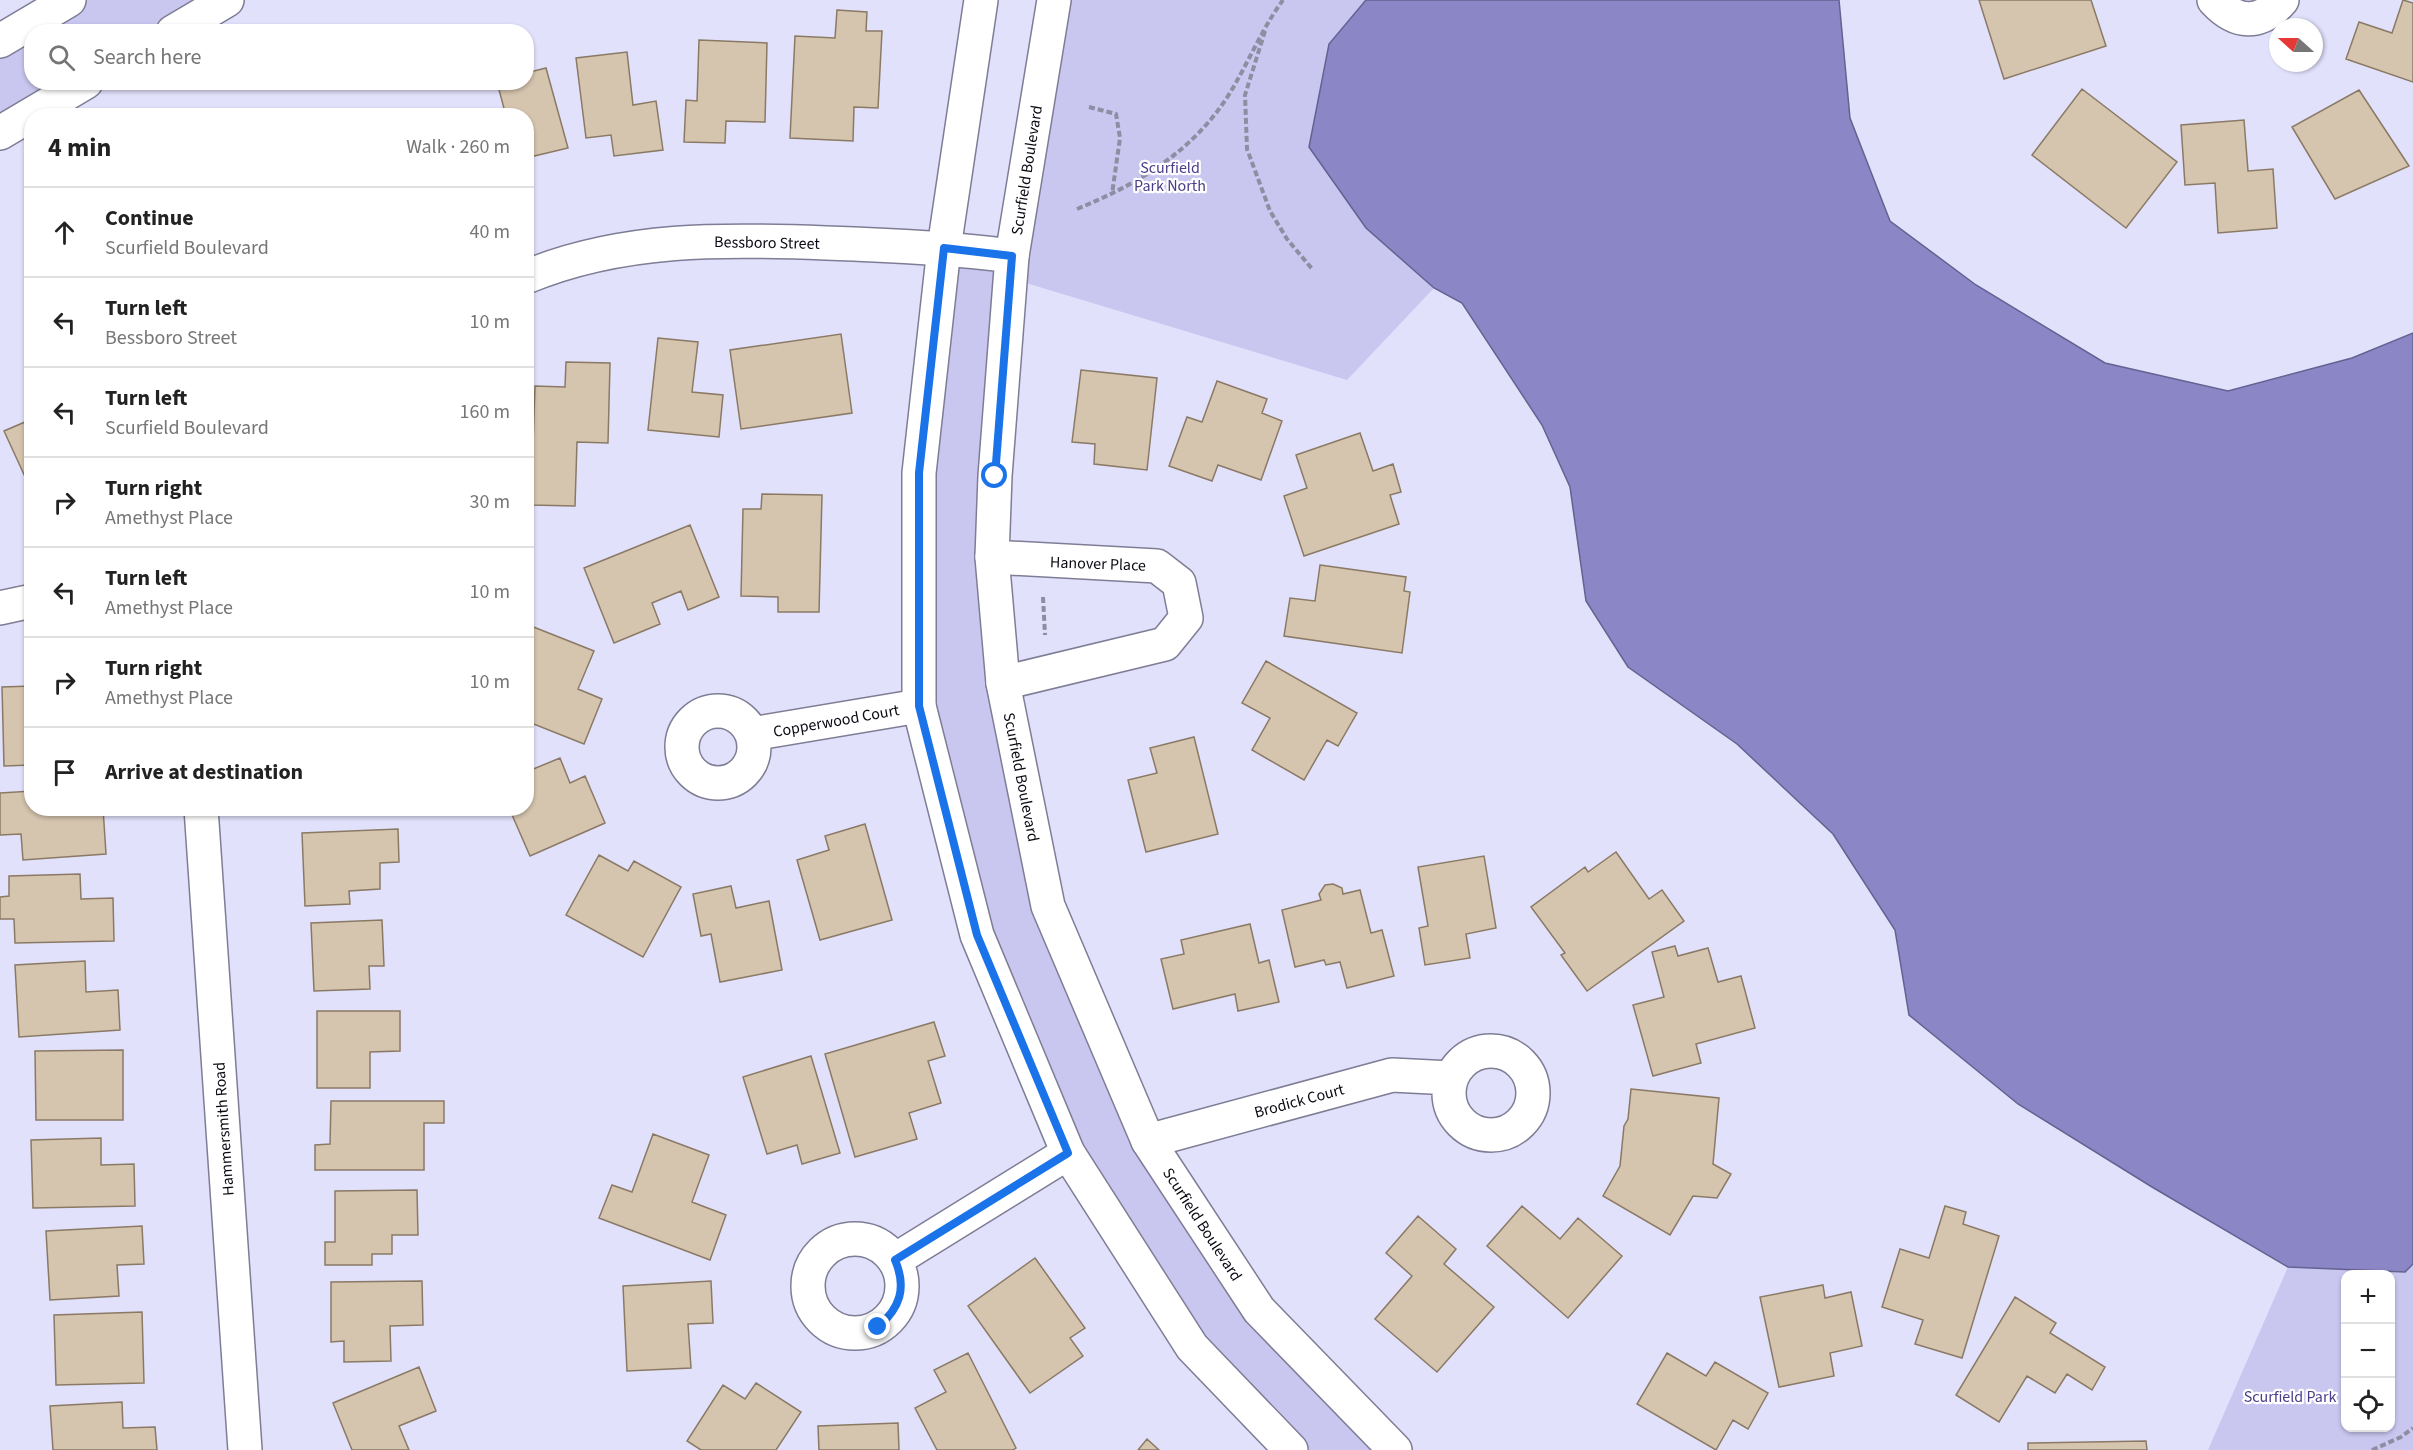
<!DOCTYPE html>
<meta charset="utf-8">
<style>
body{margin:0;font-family:"Source Sans 3",sans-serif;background:#f6f6f6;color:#222}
.controls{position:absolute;right:18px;bottom:18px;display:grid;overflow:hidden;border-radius:12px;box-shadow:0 2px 4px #0004}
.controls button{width:54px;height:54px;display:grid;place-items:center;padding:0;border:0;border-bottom:2px solid #e0e0e0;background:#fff;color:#222;font:30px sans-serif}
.compass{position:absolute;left:2269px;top:18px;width:54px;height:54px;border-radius:50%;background:#fff;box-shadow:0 2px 4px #0004;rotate:291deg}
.stop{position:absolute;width:18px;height:18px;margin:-14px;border:4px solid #1a73e8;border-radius:50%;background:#fff}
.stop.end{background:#1a73e8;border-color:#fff;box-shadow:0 2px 6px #0008}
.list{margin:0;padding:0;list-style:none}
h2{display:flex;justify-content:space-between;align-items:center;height:78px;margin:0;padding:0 24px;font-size:26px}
h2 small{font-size:20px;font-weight:400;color:#767676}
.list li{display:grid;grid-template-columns:39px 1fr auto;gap:18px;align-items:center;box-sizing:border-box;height:90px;padding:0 24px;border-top:2px solid #e0e0e0}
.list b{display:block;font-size:22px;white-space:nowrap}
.list p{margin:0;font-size:20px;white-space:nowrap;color:#767676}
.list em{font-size:20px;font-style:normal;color:#767676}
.icon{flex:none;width:33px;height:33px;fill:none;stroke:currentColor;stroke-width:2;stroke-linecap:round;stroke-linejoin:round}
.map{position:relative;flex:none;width:2413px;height:1450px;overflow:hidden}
.search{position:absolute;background:#fff;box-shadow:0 2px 4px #0004;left:24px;top:24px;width:510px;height:66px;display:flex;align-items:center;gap:15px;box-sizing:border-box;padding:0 21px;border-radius:24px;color:#767676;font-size:22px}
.panel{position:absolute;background:#fff;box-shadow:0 2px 4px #0004;left:24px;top:108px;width:510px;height:708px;border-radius:24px}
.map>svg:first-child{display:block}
</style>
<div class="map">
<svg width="2413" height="1450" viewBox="0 0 2413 1450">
<rect width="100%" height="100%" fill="#e2e1fc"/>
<path fill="#c9c7f0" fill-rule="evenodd" d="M69 0H227L173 31 32 32V82L86 83 0 133V41Z
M1054 0H1366L1329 44 1366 228 1434 288 1347 380 1016 280 992 557 1048 906 1148 1141 1259 1310 1395 1450H1291L1192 1347 1068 1153 977 935 919 706 944 248 1016 280Z
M2413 1264V1450H2208L2288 1267 2405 1272ZM2346 1274H2390V1428H2346Z"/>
<path fill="#8b86c5" stroke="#656190" stroke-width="1.5" d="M1366 0H1839L1850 118 1890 221 1976 285 2105 363 2228 391 2352 358 2413 333V1264L2405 1272 2288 1267 2152 1187 2018 1104 1909 1015 1895 930 1833 834 1737 744 1628 667 1586 601 1570 487 1542 425 1462 303 1434 288 1366 228 1309 147 1329 44Z"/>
<path fill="#d5c4ae" stroke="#8a7a65" stroke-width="1.5" d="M1979 0H2091L2106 46 2004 79Z
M2403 0 2413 3V82L2346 59 2359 22 2392 33Z
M837 10 867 12 866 31H882L878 108 854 107 853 141 790 138 795 36 835 38Z
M699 40 767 43 765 122 726 121 725 143 684 142 686 100 697 101Z
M627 52 633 105 656 101 663 150 614 156 611 135 586 138 576 58Z
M546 68 568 148 526 158V116H506L497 82H526V73Z
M2082 89 2177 162 2126 228 2032 155Z
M2359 90 2409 166 2335 199 2292 127Z
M2244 120 2248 171 2273 169 2277 228 2218 233 2215 183 2185 185 2181 125Z
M841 334 852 413 741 429 730 350Z
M658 338 698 342 692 392 723 395 719 437 648 430Z
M566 362 610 363 608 443 577 442 575 506 531 505 535 386 565 387Z
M1081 370 1157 378 1147 470 1094 464 1095 444 1072 442Z
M1217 381 1267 399 1262 413 1282 421 1261 480 1218 465 1212 481 1169 466 1187 417 1202 422Z
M32 419V492L4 431Z
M1360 433 1373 471 1393 464 1401 492 1390 495 1399 524 1304 556 1284 496 1307 488 1296 455Z
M762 494 822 495 819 612H778V597L741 596 743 509H761Z
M690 525 719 597 688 610 681 591 652 603 660 624 614 643 584 568Z
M1320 565 1406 577 1404 591 1410 592 1402 653 1284 636 1290 598 1315 601Z
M526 624 594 651 578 689 602 699 584 744 526 721Z
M1266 661 1357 713 1338 746 1327 740 1304 780 1252 750 1270 718 1242 703Z
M32 686V765L4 766 2 687Z
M1194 737 1218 834 1146 852 1128 780 1157 773 1150 748Z
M560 758 570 783 585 776 605 823 530 856 509 808H526V772Z
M32 791V808H103L106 854 23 860 21 834 0 835V793Z
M299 808H385V813H299Z
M865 824 892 920 820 940 797 860 829 850 825 836Z
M398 829 399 862 380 863V889L349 891 350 904 305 906 302 833Z
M1616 852 1649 899 1662 890 1684 921 1587 991 1561 955 1565 953 1531 907 1585 867 1588 872Z
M599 855 628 871 634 861 681 887 643 957 566 915Z
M1484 856 1496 928 1466 934 1470 958 1425 965 1419 928 1428 926 1418 867Z
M80 874 81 899 113 898 114 941 15 943 14 919H0V897L9 896V876Z
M1333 884 1342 888 1343 894 1360 890 1371 933 1382 930 1394 976 1347 988 1340 962 1326 965 1324 960 1295 967 1282 910 1321 900 1319 894 1325 885Z
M731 886 736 908 769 901 782 970 720 982 711 934 701 936 693 894Z
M382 920 384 966H369L370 989 314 991 311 923Z
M1250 924 1259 963 1269 960 1279 1002 1238 1011 1235 994 1173 1009 1161 959 1184 954 1181 940Z
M1675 946 1678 956 1708 948 1718 982 1741 976 1755 1028 1696 1044 1701 1063 1653 1076 1633 1005 1664 997 1652 952Z
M85 961 86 992 118 990 120 1030 19 1037 15 965Z
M317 1011H400V1051L370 1052V1088H317Z
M934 1022 945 1056 928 1061 941 1103 909 1113 917 1139 855 1157 825 1054Z
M123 1050V1120H36L35 1051Z
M811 1056 840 1153 802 1164 797 1145 767 1154 743 1077Z
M1631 1089 1719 1098 1713 1164 1731 1174 1717 1198 1693 1196 1670 1235 1603 1196 1620 1166 1624 1126 1628 1119Z
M331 1101H444V1123H424V1170H315V1145L330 1144Z
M653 1134 709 1155 692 1202 726 1215 710 1260 599 1218 612 1185 632 1192Z
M101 1138V1165L134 1164 135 1206 33 1208 31 1140Z
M417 1190 418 1235H392V1254H372V1265H325V1242H335V1191Z
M1522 1206 1560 1239 1578 1218 1622 1256 1568 1318 1487 1246Z
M1945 1206 1966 1212 1963 1224 1999 1236 1962 1358 1915 1344 1923 1320 1882 1307 1900 1249 1929 1258Z
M1418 1216 1456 1249 1444 1264 1494 1307 1437 1372 1375 1319 1412 1276 1386 1253Z
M142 1226 144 1264 117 1265 119 1296 50 1300 46 1231Z
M1035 1258 1085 1328 1070 1338 1083 1356 1030 1393 968 1306Z
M422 1281 423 1325 390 1326 391 1361 344 1362V1341L331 1342V1282Z
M711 1281 713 1323 688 1324 691 1368 627 1371 623 1286Z
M1823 1285 1825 1298 1851 1292 1862 1346 1830 1353 1834 1376 1779 1387 1760 1297Z
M2015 1297 2056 1323 2050 1333 2105 1367 2092 1390 2067 1374 2055 1393 2027 1376 1999 1422 1956 1395Z
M142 1312 144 1383 56 1385 54 1315Z
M968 1353 1016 1448 1013 1450H937L915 1408 946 1392 934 1370Z
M1667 1353 1706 1376 1715 1362 1768 1393 1748 1429 1733 1420 1716 1450 1637 1404Z
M419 1367 436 1411 399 1426 409 1450H352L333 1403Z
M756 1383 801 1412 776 1450H701L687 1441 723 1385 745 1399Z
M122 1402 123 1428 155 1427 157 1450H53L50 1406Z
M898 1423 899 1450H819L818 1426Z
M1147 1439 1159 1450H1138Z
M2146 1441 2147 1450H2028V1443Z"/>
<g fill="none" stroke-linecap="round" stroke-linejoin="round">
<defs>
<path id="street" d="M2214 0C2236 24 2260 26 2282 0
M526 277C622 237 725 239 826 243 889 245 950 248 1012 256
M992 557 1157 566 1179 583 1186 618 1165 644 1003 683
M0 608 32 601
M682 747a36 36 0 1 1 72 0a36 36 0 1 1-72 0Z
M752 734 919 706
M201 808 245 1450
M1449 1093a42 42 0 1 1 84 0a42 42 0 1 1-84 0Z
M1148 1141 1392 1075 1451 1078
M808 1286a47 47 0 1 1 94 0a47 47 0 1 1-94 0Z
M895 1260 1068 1153"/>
<path id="secondary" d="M981 0 944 248 919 473V706L977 935 1068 1153 1192 1347 1291 1450
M1054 0 1012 256 995 476 992 557 1003 683 1048 906 1148 1141 1259 1310 1395 1450
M173 32 227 0
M0 41 69 0
M0 133 86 82"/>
</defs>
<use href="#street" stroke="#7e7d95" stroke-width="36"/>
<use href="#secondary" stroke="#7e7d95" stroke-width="36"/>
<path stroke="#8e8da1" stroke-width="4" stroke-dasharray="6 3" stroke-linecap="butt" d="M1265 31 1245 95 1247 149 1270 211 1287 239 1313 270
M1089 107 1116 114 1120 138 1112 194
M1077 209C1138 184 1192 152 1228 96 1248 64 1261 30 1283 0
M1043 597 1045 635
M2372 1450 2401 1437 2413 1428"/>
<use href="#street" stroke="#fff" stroke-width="33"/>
<use href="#secondary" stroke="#fff" stroke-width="33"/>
</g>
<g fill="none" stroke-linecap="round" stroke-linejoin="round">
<path stroke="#1a73e8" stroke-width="8" d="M878 1327C900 1308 907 1288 895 1260L1068 1153 977 935 919 706V473L944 248 1012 256 995 476"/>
</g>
<g text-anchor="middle" stroke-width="4.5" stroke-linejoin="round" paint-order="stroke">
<g font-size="16" fill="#493d89" stroke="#fff">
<text x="1170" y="173">Scurfield<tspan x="1170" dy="18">Park North</tspan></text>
<text x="2290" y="1402">Scurfield Park</text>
</g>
<g font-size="16" fill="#0b0a13" stroke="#fff">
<text transform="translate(1026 170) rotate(-81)" y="6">Scurfield Boulevard</text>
<text transform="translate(767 242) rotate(1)" y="6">Bessboro Street</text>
<text transform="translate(1098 563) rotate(2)" y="6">Hanover Place</text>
<text transform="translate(836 720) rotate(-10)" y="6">Copperwood Court</text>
<text transform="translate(1022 777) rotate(79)" y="6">Scurfield Boulevard</text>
<text transform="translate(1299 1100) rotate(-15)" y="6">Brodick Court</text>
<text transform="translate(223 1129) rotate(-94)" y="6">Hammersmith Road</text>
<text transform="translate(1203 1224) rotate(57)" y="6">Scurfield Boulevard</text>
</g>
</g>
</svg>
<div class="controls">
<button>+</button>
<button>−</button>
<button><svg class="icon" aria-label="locate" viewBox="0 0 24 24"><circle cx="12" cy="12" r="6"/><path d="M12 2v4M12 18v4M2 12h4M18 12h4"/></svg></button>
</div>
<svg class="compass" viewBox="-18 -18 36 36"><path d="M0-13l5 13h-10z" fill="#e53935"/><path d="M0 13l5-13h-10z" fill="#767676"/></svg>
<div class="stop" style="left:995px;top:476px"></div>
<div class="stop end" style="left:878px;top:1327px"></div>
<div class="search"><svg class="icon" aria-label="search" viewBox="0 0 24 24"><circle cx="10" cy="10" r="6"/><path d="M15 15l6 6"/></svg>Search here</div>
<section class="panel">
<h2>4 min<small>Walk · 260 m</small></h2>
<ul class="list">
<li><svg class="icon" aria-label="ahead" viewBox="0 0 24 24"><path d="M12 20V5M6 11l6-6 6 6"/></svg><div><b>Continue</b><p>Scurfield Boulevard</p></div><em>40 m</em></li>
<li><svg class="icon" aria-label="left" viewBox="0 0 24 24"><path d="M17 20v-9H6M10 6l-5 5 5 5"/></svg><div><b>Turn left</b><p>Bessboro Street</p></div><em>10 m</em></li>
<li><svg class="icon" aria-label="left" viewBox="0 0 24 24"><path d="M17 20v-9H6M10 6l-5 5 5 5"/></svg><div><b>Turn left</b><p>Scurfield Boulevard</p></div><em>160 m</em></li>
<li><svg class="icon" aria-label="right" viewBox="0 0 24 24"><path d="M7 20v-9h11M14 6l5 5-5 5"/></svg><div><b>Turn right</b><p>Amethyst Place</p></div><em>30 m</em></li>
<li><svg class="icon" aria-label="left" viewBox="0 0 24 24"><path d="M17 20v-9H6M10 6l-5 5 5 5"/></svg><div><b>Turn left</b><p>Amethyst Place</p></div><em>10 m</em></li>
<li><svg class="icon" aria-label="right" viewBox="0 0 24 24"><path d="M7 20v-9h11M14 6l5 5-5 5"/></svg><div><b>Turn right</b><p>Amethyst Place</p></div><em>10 m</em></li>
<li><svg class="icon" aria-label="arrive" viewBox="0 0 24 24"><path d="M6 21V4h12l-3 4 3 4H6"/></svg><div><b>Arrive at destination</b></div></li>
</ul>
</section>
</div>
